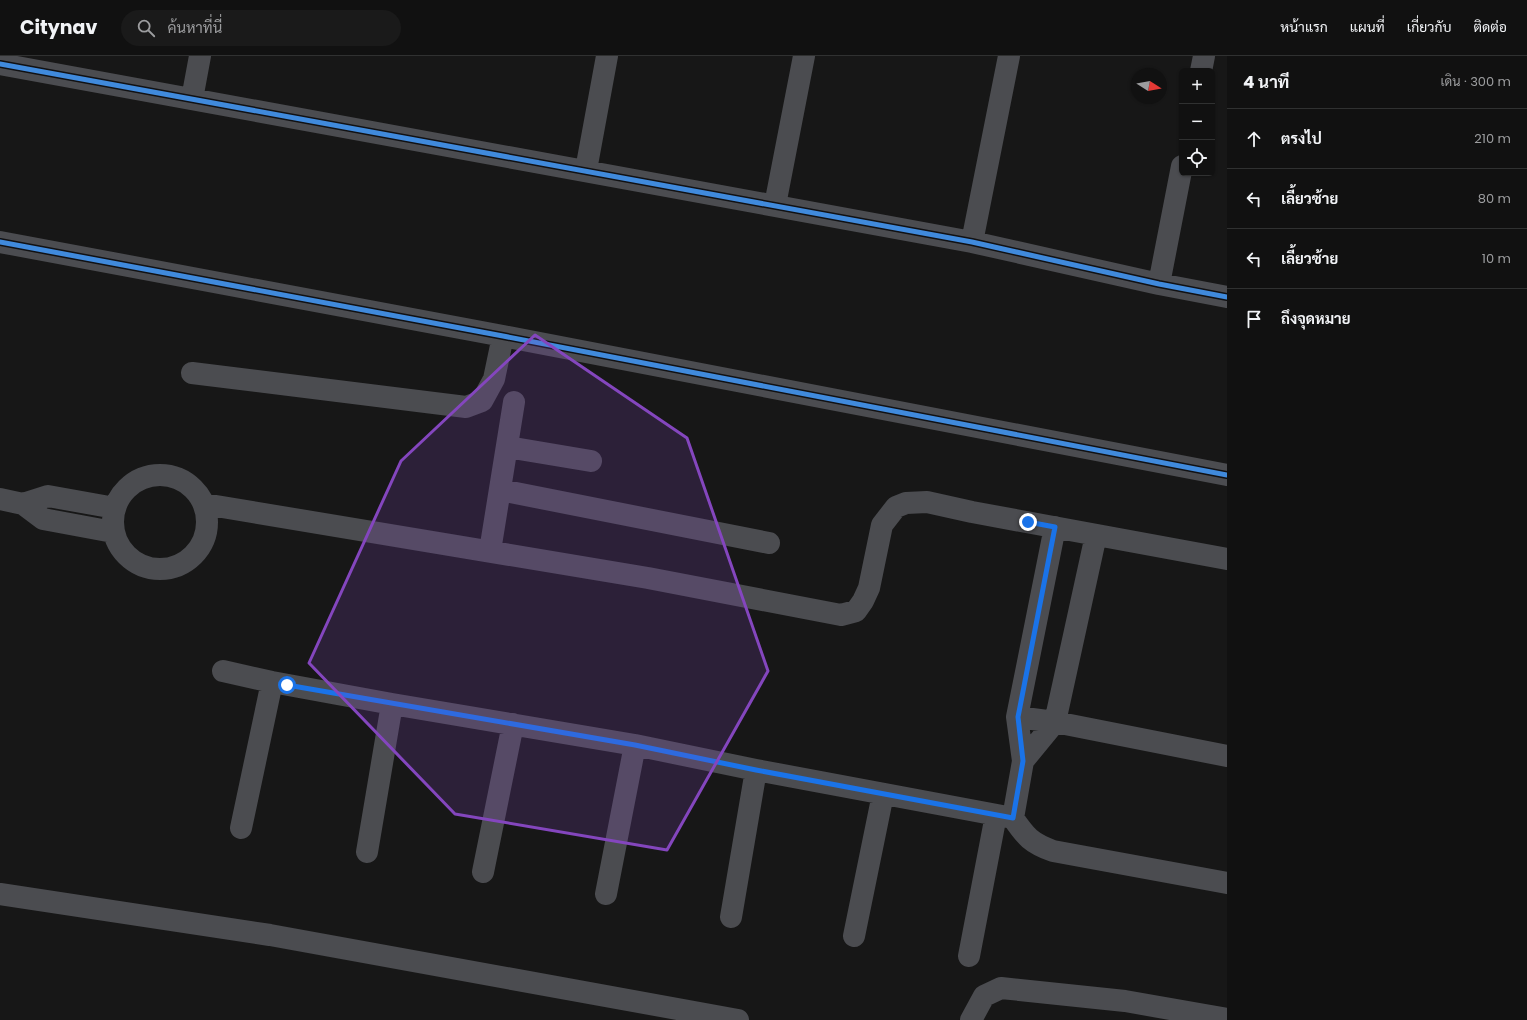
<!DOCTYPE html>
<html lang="th">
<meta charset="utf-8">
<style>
body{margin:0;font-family:Poppins,Sarabun,sans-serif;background:#1a1a1a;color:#f1f3f6}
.controls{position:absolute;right:12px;top:12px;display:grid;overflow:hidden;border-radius:6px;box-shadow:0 1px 3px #0004}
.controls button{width:36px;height:36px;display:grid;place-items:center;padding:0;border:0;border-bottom:1px solid #303131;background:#111;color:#f1f3f6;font:20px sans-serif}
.compass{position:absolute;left:1131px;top:12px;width:36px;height:36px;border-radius:50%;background:#111;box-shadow:0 1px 3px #0004;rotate:101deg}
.stop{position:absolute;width:12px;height:12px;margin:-9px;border:3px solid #1a73e8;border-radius:50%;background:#fff}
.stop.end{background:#1a73e8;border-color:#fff;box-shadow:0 1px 4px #0008}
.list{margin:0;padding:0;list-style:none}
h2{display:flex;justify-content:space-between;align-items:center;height:52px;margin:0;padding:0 16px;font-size:17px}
h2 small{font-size:13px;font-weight:400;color:#9c9d9f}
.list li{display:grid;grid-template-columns:26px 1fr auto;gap:12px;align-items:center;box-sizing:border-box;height:60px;padding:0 16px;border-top:1px solid #303131}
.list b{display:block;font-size:15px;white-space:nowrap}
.list em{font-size:13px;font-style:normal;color:#9c9d9f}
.icon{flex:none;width:22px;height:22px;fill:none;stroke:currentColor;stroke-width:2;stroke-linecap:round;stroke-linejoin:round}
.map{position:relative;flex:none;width:1227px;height:964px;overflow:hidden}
header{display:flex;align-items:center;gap:24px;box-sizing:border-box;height:56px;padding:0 20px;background:#111;border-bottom:1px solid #303131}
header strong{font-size:19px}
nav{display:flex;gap:22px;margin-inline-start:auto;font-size:14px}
.search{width:280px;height:36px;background:#1a1a1a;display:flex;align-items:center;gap:10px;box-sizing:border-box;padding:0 14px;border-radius:22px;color:#9c9d9f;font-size:15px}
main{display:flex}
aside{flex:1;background:#111}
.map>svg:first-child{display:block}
</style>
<header>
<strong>Citynav</strong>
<div class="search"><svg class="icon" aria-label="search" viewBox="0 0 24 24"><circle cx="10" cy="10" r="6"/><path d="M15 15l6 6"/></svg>ค้นหาที่นี่</div>
<nav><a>หน้าแรก</a><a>แผนที่</a><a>เกี่ยวกับ</a><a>ติดต่อ</a></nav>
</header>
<main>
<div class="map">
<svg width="1227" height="964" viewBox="0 0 1227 964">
<rect width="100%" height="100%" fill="#171717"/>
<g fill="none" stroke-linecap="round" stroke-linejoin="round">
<path stroke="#4b4c50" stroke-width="22" d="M0 8 972 186 1159 228 1227 241
M1201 15 1204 0
M192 43 200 0
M586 114 607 0
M775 149 804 0
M0 186 503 280 1227 419
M972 186 1009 0
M1159 228 1182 110
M192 317 466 351 482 345 494 323 503 280
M508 391 591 405
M113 466a47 47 0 1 1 94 0a47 47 0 1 1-94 0Z
M500 434 769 487
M0 443 23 448
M204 448 648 522 841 559 856 555 863 545 869 532 882 469 896 451 906 447 927 446 972 456 1227 503
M1055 471 1017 661 1023 705 1013 762C1026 781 1031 787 1053 795L1227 827
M113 476 43 463 23 448 48 440 115 452
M490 495 514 346
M223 615 272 626 392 648 635 689 756 714 1013 762
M1017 661 1055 666 1227 700
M1023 705 1055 666 1096 479
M241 772 272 626
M367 796 392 648
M483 816 513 668
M0 838 270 879 738 964
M606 838 635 689
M731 861 756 714
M854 880 883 738
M969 900 996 759
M971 964 984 940 1001 932 1125 945 1227 963"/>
<defs>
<path id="cycleway" d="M0 8 972 186 1159 228 1227 241
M0 186 503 280 1227 419"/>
</defs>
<use href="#cycleway" stroke="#111113" stroke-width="8"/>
<use href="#cycleway" stroke="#408adc" stroke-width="5"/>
</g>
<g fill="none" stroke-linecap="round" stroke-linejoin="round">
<path stroke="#1a73e8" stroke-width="5" d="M287 629 635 689 756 714 1013 762 1023 705 1018 661 1055 471 1028 466"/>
</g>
<path fill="#8446be" fill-opacity="0.2" stroke="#8446be" stroke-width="3" stroke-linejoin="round" d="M535 279 687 382 768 615 667 794 455 758 309 607 401 405Z"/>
</svg>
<div class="controls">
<button>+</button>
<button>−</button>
<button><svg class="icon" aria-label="locate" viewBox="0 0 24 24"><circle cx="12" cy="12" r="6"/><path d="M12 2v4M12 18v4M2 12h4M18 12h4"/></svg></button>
</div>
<svg class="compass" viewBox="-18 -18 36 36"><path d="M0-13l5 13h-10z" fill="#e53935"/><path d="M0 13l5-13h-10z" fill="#9c9d9f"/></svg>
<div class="stop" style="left:287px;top:629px"></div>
<div class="stop end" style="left:1028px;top:466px"></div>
</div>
<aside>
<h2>4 นาที<small>เดิน · 300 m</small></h2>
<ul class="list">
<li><svg class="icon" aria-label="ahead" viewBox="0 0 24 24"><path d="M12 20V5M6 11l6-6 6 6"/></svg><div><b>ตรงไป</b></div><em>210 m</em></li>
<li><svg class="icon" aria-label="left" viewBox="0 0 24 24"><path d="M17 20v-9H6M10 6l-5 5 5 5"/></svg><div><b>เลี้ยวซ้าย</b></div><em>80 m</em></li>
<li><svg class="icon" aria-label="left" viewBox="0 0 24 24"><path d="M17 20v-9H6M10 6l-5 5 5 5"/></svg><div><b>เลี้ยวซ้าย</b></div><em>10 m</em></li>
<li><svg class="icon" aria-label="arrive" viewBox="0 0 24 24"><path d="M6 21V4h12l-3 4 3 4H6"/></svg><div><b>ถึงจุดหมาย</b></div></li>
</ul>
</aside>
</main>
